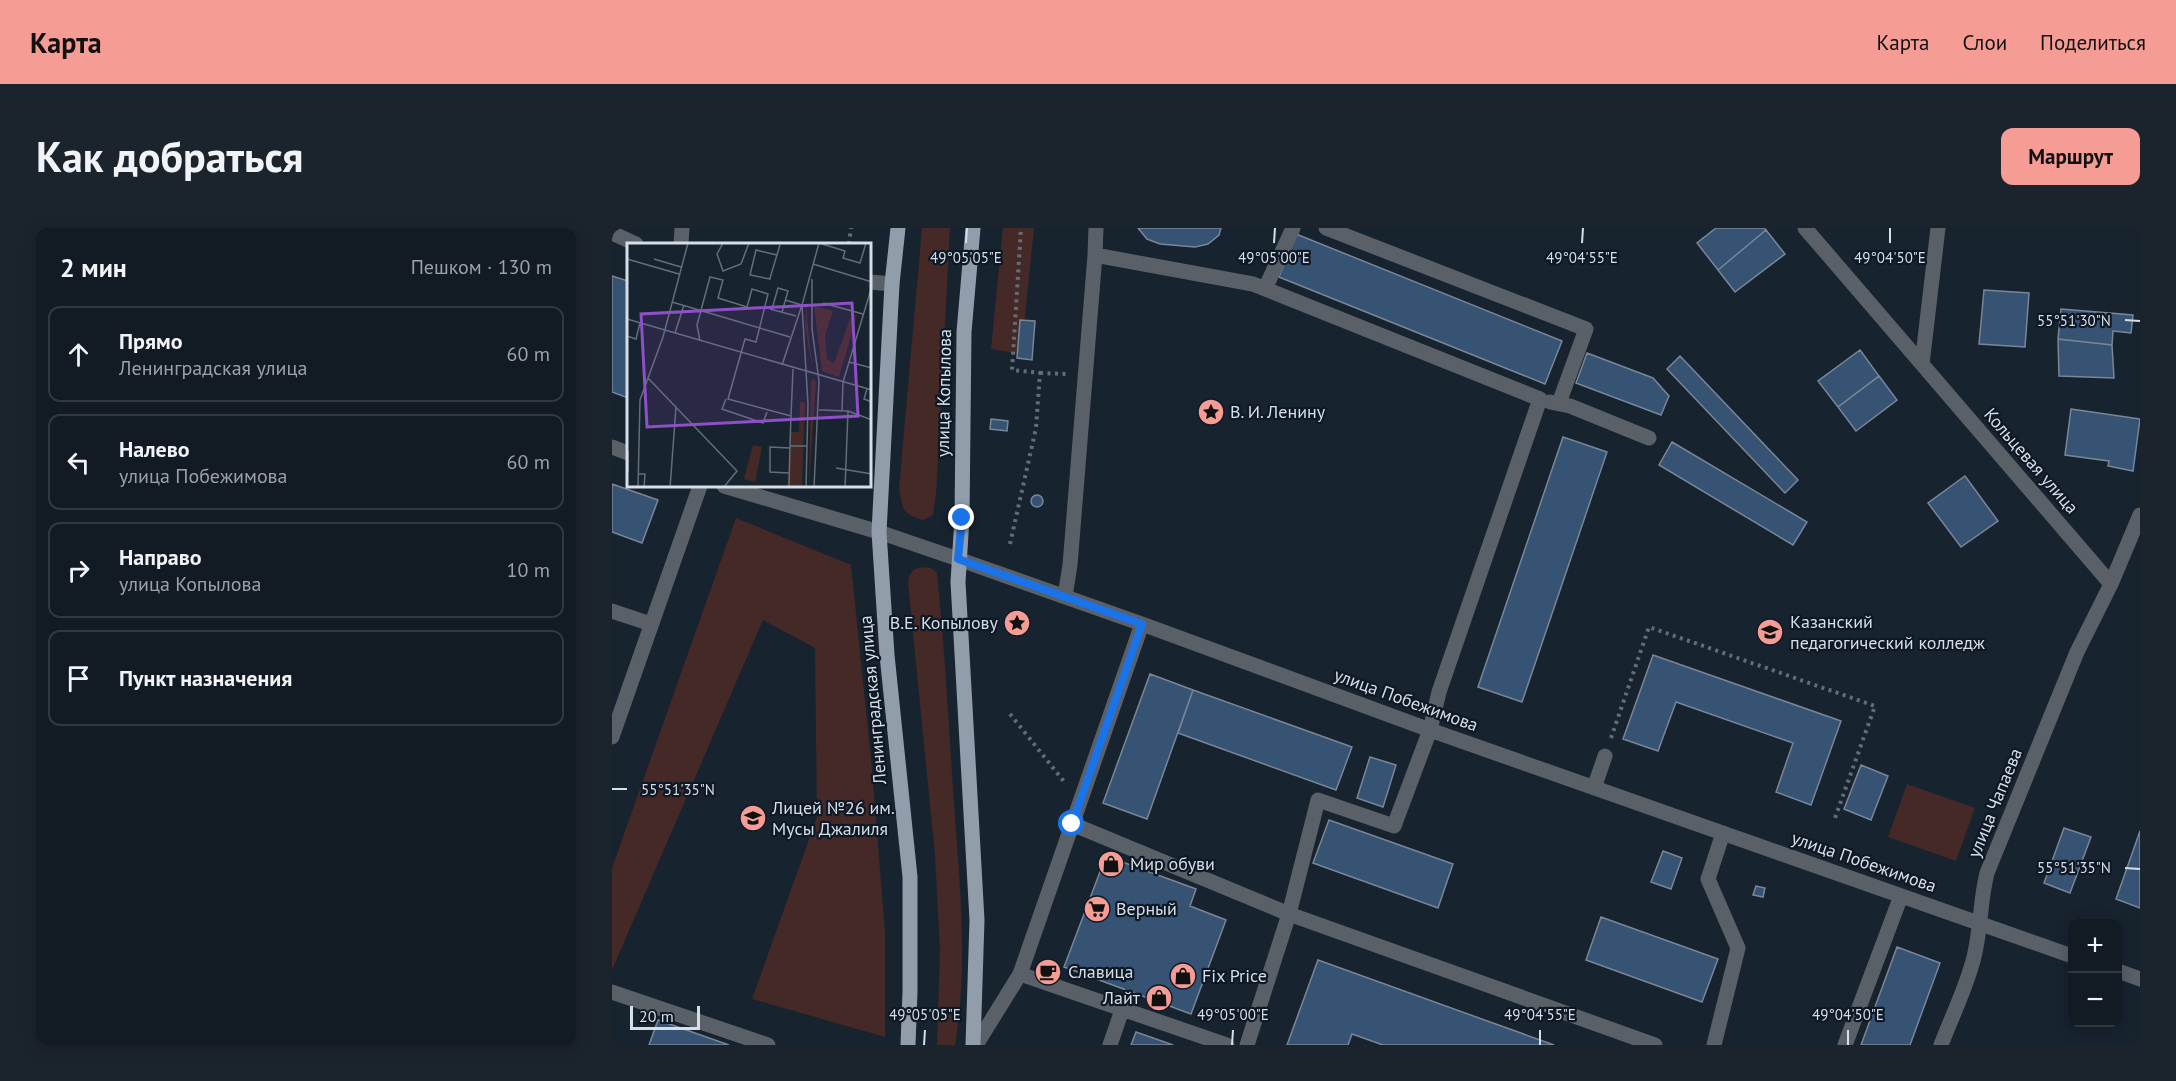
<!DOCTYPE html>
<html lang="ru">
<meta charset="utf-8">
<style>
body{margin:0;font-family:"PT Sans",sans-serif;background:#1b232c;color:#f1f3f6}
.controls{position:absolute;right:18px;bottom:18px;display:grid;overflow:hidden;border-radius:12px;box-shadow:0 3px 15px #0003}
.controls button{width:54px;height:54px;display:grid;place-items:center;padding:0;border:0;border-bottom:2px solid #313841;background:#121a24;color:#f1f3f6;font:30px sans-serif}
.scale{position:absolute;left:18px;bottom:15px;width:70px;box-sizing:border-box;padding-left:6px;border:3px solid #d6dee7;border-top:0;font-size:16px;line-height:21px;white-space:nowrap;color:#d6dee7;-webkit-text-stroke:4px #0f1926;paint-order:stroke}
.stop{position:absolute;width:18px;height:18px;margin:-14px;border:4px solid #1a73e8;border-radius:50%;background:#fff}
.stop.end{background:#1a73e8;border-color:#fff;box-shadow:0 2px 6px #0008}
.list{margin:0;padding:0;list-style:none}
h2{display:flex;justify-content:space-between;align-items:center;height:78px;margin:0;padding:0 24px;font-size:26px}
h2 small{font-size:20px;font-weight:400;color:#9ca1a6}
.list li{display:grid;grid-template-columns:39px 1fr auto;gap:18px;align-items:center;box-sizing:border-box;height:96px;margin:0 12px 12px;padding:0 12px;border:2px solid #313841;border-radius:12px}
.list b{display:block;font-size:22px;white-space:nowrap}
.list p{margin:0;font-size:20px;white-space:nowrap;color:#9ca1a6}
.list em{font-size:20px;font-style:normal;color:#9ca1a6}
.icon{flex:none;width:33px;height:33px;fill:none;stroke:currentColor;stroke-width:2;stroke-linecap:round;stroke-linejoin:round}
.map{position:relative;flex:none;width:1528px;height:817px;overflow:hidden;border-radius:12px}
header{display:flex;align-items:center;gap:36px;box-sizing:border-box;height:84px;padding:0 30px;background:#f59c95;color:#111}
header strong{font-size:28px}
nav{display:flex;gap:33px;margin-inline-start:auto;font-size:21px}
.intro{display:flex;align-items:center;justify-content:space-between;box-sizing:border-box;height:144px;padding:0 36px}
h1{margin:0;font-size:42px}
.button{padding:15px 27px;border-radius:12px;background:#f59c95;color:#111;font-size:21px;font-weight:700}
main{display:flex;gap:36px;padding:0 36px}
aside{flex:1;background:#121a24;border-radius:12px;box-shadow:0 3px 15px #0003}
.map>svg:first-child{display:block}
</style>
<header>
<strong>Карта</strong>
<nav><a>Карта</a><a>Слои</a><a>Поделиться</a></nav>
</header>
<div class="intro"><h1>Как добраться</h1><a class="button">Маршрут</a></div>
<main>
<aside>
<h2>2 мин<small>Пешком · 130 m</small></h2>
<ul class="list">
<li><svg class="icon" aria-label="ahead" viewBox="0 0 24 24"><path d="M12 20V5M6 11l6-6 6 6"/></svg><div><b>Прямо</b><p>Ленинградская улица</p></div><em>60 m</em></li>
<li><svg class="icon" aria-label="left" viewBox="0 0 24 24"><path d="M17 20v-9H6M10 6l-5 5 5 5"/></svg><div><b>Налево</b><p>улица Побежимова</p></div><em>60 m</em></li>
<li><svg class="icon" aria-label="right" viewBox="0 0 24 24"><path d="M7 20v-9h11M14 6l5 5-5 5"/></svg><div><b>Направо</b><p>улица Копылова</p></div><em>10 m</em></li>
<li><svg class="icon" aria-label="arrive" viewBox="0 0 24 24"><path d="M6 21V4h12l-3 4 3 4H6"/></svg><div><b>Пункт назначения</b></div></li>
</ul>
</aside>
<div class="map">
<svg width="1528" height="817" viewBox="0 0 1528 817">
<rect width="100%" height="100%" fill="#182330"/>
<path fill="#442927" d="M310 0H338L324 266 321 287 311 292C290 286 291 281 287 261Z
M391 0H422L409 126 379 121Z
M124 290 239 337 260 541 273 705V809L140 771 205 589 203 420 151 392 0 742V640Z
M310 339 319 340 325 345C333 422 337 500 342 577 348 655 356 739 343 817H325L328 722 323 627 296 355C297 345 300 341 310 339Z
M1295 556 1363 580 1344 633 1276 609Z"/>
<path fill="#375374" stroke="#798696" stroke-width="1.5" d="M526 0H609L607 7 596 16 583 19 548 16 535 11Z
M1104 0H1152L1154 2 1106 42 1085 15Z
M1154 2 1173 26 1123 64 1106 42Z
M684 6 950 113 933 156 667 49Z
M0 48 16 53V170L0 164Z
M1372 62 1417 65 1413 119 1367 116Z
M1449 81 1521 87 1519 105 1501 103 1500 117 1446 111Z
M408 92 423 93 420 132 405 130Z
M1446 111 1500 117 1502 150 1447 148Z
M1248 122 1267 148 1226 179 1206 153Z
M975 125 1041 150 1057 168 1049 187 964 155Z
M1068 128 1186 252 1173 265 1055 141Z
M1267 148 1285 172 1244 203 1226 179Z
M1459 181 1528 191 1521 243 1496 238 1497 233 1453 227Z
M379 191 396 193 395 203 378 201Z
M951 209 995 224 910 474 866 459Z
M1060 214 1195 294 1181 317 1047 237Z
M1353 248 1386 293 1349 319 1316 275Z
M0 256 46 272 30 315 0 304Z
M419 273a6 6 0 1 1 12 0a6 6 0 1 1-12 0Z
M1041 427 1229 493 1199 577 1164 564 1181 515 1064 474 1046 523 1011 511Z
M538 446 581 462 535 591 491 575Z
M581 462 740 519 724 562 566 505Z
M758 529 784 537 771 579 745 570Z
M1249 537 1276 548 1259 592 1232 581Z
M717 592 841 636 826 680 701 635Z
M1452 600 1479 609 1458 665 1432 655Z
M1528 603V680L1504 671Z
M1051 623 1070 630 1059 661 1039 654Z
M494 628 584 661 578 678 614 692 579 786 452 739Z
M1144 658 1153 660 1151 669 1141 667Z
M989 689 1106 731 1090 774 974 732Z
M1285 719 1328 735 1298 817H1249Z
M706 732 942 817H771L740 806 736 817H675Z
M46 792 117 817H37Z
M524 804 561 817H519Z"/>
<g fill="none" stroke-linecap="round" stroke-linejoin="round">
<path stroke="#636d78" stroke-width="4" stroke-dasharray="3 4.5" stroke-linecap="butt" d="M237 16 239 0
M428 145 454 146
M398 316 424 200 428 145 400 142 409 0
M398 486 454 556
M999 510 1037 399 1263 478 1223 590"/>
<path stroke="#5a6067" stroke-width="15" d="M714 0 974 101 947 175
M1193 0 1499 356
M0 5 24 16
M69 16 70 0
M483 27 484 0
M258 54 280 56
M653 61 681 0
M1310 136 1326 0
M938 174 958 178 1037 210
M0 219 16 225
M112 258 267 304 346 331 530 396 818 502 1460 728
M453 368 458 337 483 27 641 56 928 171 827 464 818 502 782 598 706 572 677 686 635 817
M0 383 39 396
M0 509 88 258
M982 560 993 528
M460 596 677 686 1043 817
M1506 743 1528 751
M408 746 615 817
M0 764 156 817
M364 817 408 746 530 396
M498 817 510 782
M1102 817 1126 720 1096 651 1111 605
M1233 817 1289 668
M1329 817C1340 788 1355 758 1362 729 1369 701 1368 672 1375 645L1465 424 1499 356 1528 287"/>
<path stroke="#929dac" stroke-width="15" d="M286 0 280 56 267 304 275 427 298 649V764L296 817
M361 0 352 104 350 290 346 354 365 692 361 817"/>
</g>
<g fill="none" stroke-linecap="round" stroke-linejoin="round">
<path stroke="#1a73e8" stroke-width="8" d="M350 290 346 331 530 396 460 596"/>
</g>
<path fill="none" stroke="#d6dee7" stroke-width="2" d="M354 15 355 0M662 15 663 0M970 15 971 0M1278 15V0M1513 92 1528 93M0 561H15M1513 640 1528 641M312 817 313 802M620 817 621 802M928 817V802M1236 817V802"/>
<defs>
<symbol id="sight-disc" viewBox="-11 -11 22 22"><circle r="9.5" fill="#f59c95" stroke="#0f1926"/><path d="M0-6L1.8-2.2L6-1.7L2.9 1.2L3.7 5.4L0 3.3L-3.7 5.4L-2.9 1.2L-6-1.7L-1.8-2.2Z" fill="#111"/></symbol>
<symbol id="university-disc" viewBox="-11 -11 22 22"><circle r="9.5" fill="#f59c95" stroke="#0f1926"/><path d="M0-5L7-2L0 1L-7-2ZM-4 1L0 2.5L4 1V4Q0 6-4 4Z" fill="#111"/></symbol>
<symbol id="school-disc" viewBox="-11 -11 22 22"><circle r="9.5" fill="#f59c95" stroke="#0f1926"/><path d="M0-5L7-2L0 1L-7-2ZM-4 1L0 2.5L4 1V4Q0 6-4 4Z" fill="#111"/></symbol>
<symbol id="shop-disc" viewBox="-11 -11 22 22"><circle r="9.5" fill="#f59c95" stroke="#0f1926"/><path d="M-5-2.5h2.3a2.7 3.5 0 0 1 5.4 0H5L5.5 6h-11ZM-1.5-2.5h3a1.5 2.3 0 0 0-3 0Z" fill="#111"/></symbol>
<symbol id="supermarket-disc" viewBox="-11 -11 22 22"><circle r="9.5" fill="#f59c95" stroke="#0f1926"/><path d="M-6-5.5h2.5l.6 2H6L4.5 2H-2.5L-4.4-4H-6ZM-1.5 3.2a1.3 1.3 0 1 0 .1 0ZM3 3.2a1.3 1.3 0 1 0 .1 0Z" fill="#111"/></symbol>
<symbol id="cafe-disc" viewBox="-11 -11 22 22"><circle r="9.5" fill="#f59c95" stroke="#0f1926"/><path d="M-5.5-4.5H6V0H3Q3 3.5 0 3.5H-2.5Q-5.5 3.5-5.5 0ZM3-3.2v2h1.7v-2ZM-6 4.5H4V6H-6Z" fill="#111"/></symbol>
</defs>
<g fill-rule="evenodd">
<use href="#sight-disc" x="584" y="169" width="30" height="30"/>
<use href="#sight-disc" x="390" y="380" width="30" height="30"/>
<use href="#university-disc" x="1143" y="389" width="30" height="30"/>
<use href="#school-disc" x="126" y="575" width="30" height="30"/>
<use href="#shop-disc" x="484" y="621" width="30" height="30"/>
<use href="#supermarket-disc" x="470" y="666" width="30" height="30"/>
<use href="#cafe-disc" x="421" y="729" width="30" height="30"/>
<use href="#shop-disc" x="556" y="733" width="30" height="30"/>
<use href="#shop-disc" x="532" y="755" width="30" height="30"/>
</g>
<g text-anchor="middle" stroke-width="4.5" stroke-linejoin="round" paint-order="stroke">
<g font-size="18" fill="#d6dee7" stroke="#0f1926">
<text transform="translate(332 165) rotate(-89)" y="6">улица Копылова</text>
<text transform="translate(1419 233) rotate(49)" y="6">Кольцевая улица</text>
<text transform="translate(261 472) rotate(-95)" y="6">Ленинградская улица</text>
<text transform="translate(794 472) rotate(20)" y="6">улица Побежимова</text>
<text transform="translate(1383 575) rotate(-68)" y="6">улица Чапаева</text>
<text transform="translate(1252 634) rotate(19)" y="6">улица Побежимова</text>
</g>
<g font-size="18" fill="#d6dee7" stroke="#0f1926" text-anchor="start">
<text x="618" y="190">В. И. Ленину</text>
<text x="1178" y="400">Казанский<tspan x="1178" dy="21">педагогический колледж</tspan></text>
<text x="386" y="401" text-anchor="end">В.Е. Копылову</text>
<text x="160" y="586">Лицей №26 им.<tspan x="160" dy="21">Мусы Джалиля</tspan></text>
<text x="518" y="642">Мир обуви</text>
<text x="504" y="687">Верный</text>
<text x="456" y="750">Славица</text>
<text x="590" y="754">Fix Price</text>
<text x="528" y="776" text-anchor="end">Лайт</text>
</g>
</g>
<g transform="translate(15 15)">
<rect width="244" height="244" fill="#182330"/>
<path d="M180 53V76L186 128 178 84ZM187 63 206 68 198 93 200 116 207 120 225 71 230 72 212 134 195 128ZM186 135 189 139 182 245 184 139ZM173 159H178L175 244 160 245 163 189H172ZM126 202 135 204 128 239 117 236Z" fill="#442927"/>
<path fill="none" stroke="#646e79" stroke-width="1.5" d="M96 0 90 11 96 28 114 21 122 0M192 0 218 8 216 15 233 20 239 0M150 12 129 7 123 32 143 36V35L153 2M0 16 52 31M27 16 54 24M186 21 245 39M185 36V86L192 138 187 245M45 59 163 94M196 60 236 71M143 66 169 73M145 66 151 45 161 48 155 69M0 76 245 147M48 90 57 62M0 93 9 96 13 80M73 98 70 82 83 34 96 37 91 55 120 64 125 46 141 51 129 99 118 96 101 156 164 173 166 126M222 119 245 125M155 122 175 62 158 57M21 135 110 228 96 245M240 146 237 156 245 159M99 156 95 166 136 180 140 169M192 167 221 168 218 245M215 168 216 139 245 43M221 168 245 177M164 173 163 203H180M1 208V229M209 225 245 231M162 230 143 229V204L163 205M11 231H18L17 245M11 245 13 157 36 94 61 0M43 245 49 164M162 245 163 203M179 245 181 161 175 62 192 0"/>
<path fill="#8d50c7" fill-opacity="0.15" stroke="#8d50c7" stroke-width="3" d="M225 60 231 173 20 184 14 71Z"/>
<rect width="244" height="244" fill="none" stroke="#d6dee7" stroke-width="3"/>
</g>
<g font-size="15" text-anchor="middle" fill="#d6dee7" stroke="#0f1926" stroke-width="4.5" stroke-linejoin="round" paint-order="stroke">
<text x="354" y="35">49°05'05"E</text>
<text x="662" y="35">49°05'00"E</text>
<text x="970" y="35">49°04'55"E</text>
<text x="1278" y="35">49°04'50"E</text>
<text x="1462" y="98">55°51'30"N</text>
<text x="66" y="567">55°51'35"N</text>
<text x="1462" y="645">55°51'35"N</text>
<text x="313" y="792">49°05'05"E</text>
<text x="621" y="792">49°05'00"E</text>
<text x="928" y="792">49°04'55"E</text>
<text x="1236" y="792">49°04'50"E</text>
</g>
</svg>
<div class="controls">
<button>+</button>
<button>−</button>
</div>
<div class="scale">20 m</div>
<div class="stop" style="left:460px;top:596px"></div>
<div class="stop end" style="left:350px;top:290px"></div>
</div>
</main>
